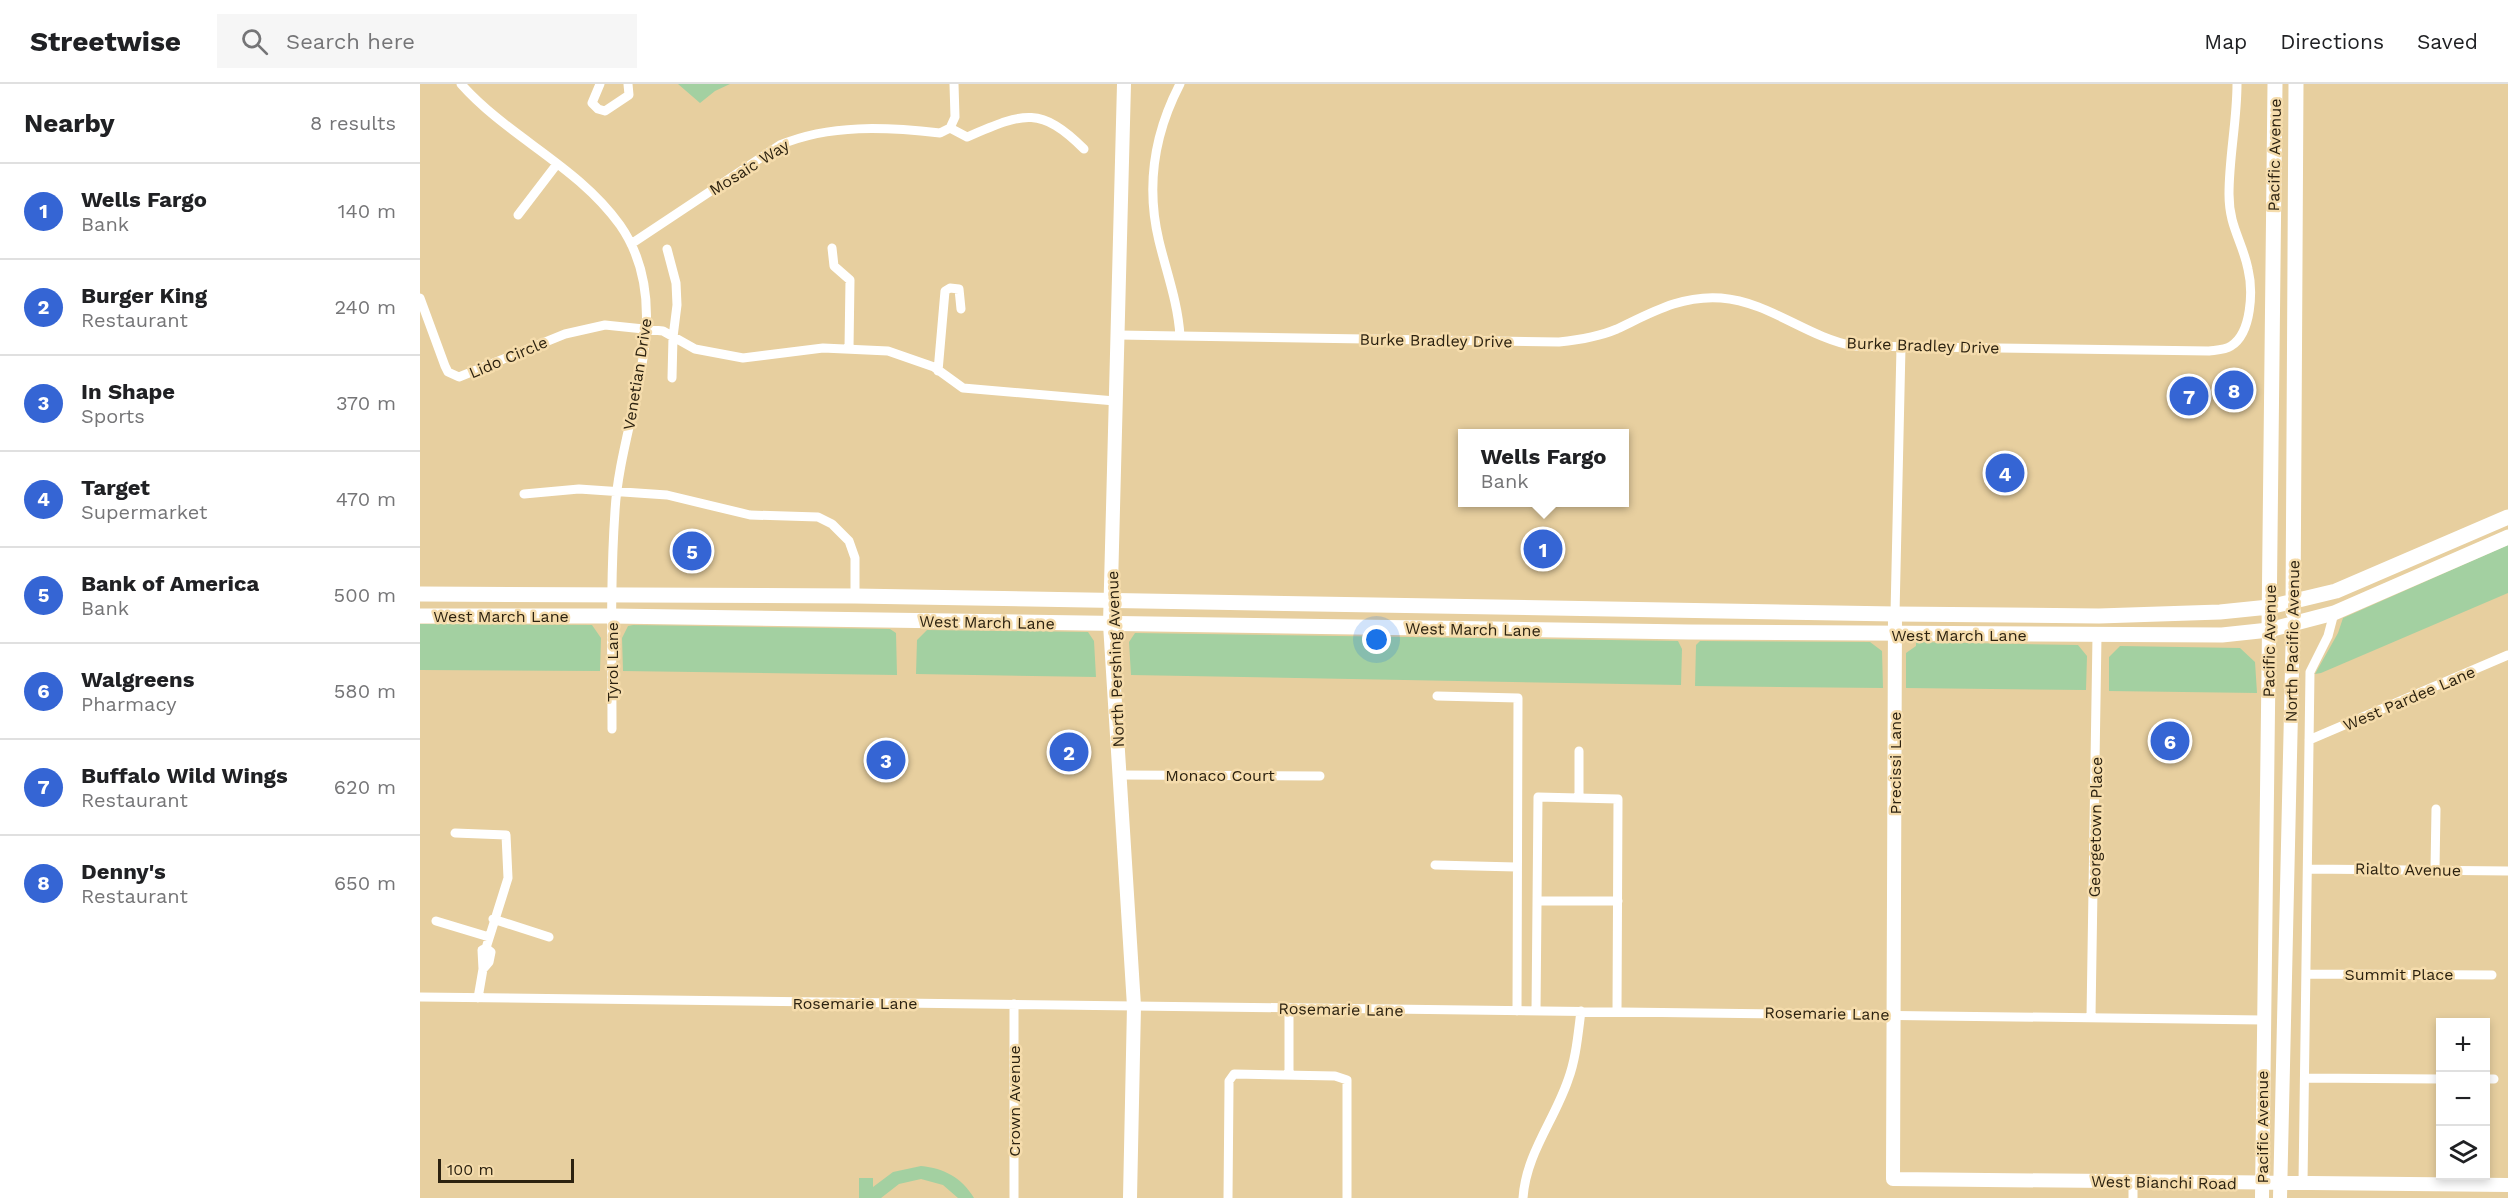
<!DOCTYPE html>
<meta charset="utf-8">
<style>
body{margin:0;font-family:"Work Sans",sans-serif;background:#f6f6f6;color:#202124}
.controls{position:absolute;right:18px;bottom:18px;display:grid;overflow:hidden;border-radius:0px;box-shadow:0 3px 9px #0003}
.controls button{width:54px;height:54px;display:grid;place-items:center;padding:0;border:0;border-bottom:2px solid #e0e0e0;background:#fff;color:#202124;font:30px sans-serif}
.scale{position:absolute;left:18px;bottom:15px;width:136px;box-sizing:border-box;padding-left:6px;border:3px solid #2c2210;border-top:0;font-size:16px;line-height:21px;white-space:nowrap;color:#2c2210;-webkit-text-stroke:4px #f5dcac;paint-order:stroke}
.you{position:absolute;left:957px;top:556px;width:21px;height:21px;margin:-15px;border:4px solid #fff;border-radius:50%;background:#1a73e8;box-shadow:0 0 0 9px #1a73e833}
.badge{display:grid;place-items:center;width:39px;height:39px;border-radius:50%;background:#3565d4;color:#fff;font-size:20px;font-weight:700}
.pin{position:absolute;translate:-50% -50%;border:3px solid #fff;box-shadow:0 2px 6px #0006}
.popup{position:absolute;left:1038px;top:345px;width:171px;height:78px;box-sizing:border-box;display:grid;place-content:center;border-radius:0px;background:#fff;filter:drop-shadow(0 2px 4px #0005);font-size:20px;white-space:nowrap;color:#757577}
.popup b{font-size:22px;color:#202124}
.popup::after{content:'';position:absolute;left:50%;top:100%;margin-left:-12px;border:12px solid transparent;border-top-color:#fff}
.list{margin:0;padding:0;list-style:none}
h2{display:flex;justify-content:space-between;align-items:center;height:78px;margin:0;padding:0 24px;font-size:26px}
h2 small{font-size:20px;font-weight:400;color:#757577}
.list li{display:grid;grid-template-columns:39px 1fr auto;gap:18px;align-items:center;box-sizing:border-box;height:96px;padding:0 24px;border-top:2px solid #e0e0e0}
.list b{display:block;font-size:22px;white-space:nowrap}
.list p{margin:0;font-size:20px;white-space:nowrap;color:#757577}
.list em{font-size:20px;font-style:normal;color:#757577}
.icon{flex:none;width:33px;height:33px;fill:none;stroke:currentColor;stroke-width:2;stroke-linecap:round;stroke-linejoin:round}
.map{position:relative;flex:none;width:2088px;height:1114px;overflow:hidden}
header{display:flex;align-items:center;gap:36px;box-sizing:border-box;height:84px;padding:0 30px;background:#fff;border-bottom:2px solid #e0e0e0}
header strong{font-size:28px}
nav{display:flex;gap:33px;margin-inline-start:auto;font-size:21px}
.search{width:420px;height:54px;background:#f6f6f6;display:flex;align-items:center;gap:15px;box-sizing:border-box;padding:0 21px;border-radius:0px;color:#757577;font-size:22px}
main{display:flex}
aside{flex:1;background:#fff}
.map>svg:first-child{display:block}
</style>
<header>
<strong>Streetwise</strong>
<div class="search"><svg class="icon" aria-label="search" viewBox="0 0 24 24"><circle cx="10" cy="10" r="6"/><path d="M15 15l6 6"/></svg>Search here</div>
<nav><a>Map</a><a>Directions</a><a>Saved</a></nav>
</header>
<main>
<aside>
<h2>Nearby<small>8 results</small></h2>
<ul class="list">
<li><span class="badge">1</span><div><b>Wells Fargo</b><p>Bank</p></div><em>140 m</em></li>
<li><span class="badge">2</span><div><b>Burger King</b><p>Restaurant</p></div><em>240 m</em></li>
<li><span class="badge">3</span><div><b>In Shape</b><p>Sports</p></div><em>370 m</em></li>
<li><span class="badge">4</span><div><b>Target</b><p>Supermarket</p></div><em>470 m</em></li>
<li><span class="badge">5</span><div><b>Bank of America</b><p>Bank</p></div><em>500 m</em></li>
<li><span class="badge">6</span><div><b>Walgreens</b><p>Pharmacy</p></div><em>580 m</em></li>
<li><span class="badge">7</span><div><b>Buffalo Wild Wings</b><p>Restaurant</p></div><em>620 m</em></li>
<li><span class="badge">8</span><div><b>Denny's</b><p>Restaurant</p></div><em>650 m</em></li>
</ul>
</aside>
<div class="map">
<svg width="2088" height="1114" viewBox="0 0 2088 1114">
<rect width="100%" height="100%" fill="#e7cf9f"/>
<path fill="#a3d0a1" d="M258 0H310L295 7 280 19Z
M2088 461V509L1901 589 1895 590 1918 549 1923 534Z
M0 540 172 541 181 554 180 587 0 586Z
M213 541 470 545 476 549 477 591 203 587 202 554 208 542Z
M507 546 668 548 674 557 676 593 496 590 497 556Z
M715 549 1258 557 1262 565 1261 601 711 591 709 558Z
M1280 557 1450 558 1462 567 1463 604 1275 602 1276 561Z
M1496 558 1658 561 1667 572 1666 606 1486 604V569L1496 562Z
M1700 562 1820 564 1835 578 1837 609 1689 607V573Z
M501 1082C524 1084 542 1094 554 1114H538L523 1101 501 1095 479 1100 461 1114H439V1094H453V1103L473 1088Z"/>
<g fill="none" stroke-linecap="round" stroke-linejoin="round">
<path stroke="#fff" stroke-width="9" d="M41 0C88 53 158 82 200 141 260 227 200 334 195 427 190 500 192 572 192 645
M180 0 172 19 178 25 185 27 209 11 208 0
M530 44 547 53C602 30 619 20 664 65
M530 44 535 33 534 0
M98 131 137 80
M211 160 360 61C410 40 466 43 520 49L530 44
M412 164 414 182 430 196 429 264
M247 165 256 199 257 221 253 253 252 294
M0 214 25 282 28 288 39 293 145 250 185 241 243 247 275 265 323 274 403 264 468 267 514 283 543 304 695 317
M698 251 1139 258C1158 256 1178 253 1197 245 1231 229 1261 211 1301 214 1350 218 1386 253 1434 262L1789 267C1796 266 1805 266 1811 262 1832 249 1833 206 1828 185 1822 156 1809 143 1809 110 1809 73 1817 37 1817 0
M760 252C758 219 747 190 739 157 726 103 734 50 760 0
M518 287 525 207 530 204 539 205 541 225
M104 410 159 405 247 411 330 431 398 433 412 440 429 457 435 474V512
M1475 530 1481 263
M1017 612 1098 614 1097 927
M1889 656 2088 571
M700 691 900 692
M1159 714V667
M35 749 86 751 88 794 66 864 62 866 63 885 58 914
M1015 781 1096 783
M1888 785 2088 787
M2015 785 2016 725
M1117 817H1198
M73 835 129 853
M16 837 69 853
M63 885 69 878 71 868 66 864
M1886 890 2072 891
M0 913 1843 936
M594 920V1114
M869 924V991
M1116 927 1118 713 1198 715 1197 927
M1671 933 1677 552
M1885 994 2020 995
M2066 995H2074
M1883 1099 1890 588 1908 552 1914 529
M808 1114 809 1003V997L814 990 915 992 927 996V1114
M1103 1114C1106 1070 1134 1037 1148 996 1156 975 1158 950 1161 927
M1713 1114V1097"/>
<path stroke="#fff" stroke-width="14" d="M704 0 690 540 714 922 710 1114
M1475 530 1473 1095 2088 1101
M1842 1114 1849 546
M1860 1114 1873 540"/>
<path stroke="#fff" stroke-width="15" d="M0 510 435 512 1475 530 1679 532 1800 528 1849 523 1916 507 2088 433
M1873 528 1876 0
M0 532H192L1269 548 1802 551 1849 546 1914 529 2088 453
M1849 546 1855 0"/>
</g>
<g text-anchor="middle" stroke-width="5" stroke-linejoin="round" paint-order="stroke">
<g font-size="16" fill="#2c2210" stroke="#f5dcac">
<text transform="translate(1854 71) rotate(-89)" y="6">Pacific Avenue</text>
<text transform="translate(329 83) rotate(-32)" y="6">Mosaic Way</text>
<text transform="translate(1016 256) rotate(1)" y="6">Burke Bradley Drive</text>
<text transform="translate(1503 261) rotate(2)" y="6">Burke Bradley Drive</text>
<text transform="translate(88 273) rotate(-23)" y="6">Lido Circle</text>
<text transform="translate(217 290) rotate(-81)" y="6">Venetian Drive</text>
<text x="81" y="538">West March Lane</text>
<text transform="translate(567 538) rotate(1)" y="6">West March Lane</text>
<text transform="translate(1053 545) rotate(1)" y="6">West March Lane</text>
<text x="1539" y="557">West March Lane</text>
<text transform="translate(1849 557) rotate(-89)" y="6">Pacific Avenue</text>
<text transform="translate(1872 557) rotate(-89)" y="6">North Pacific Avenue</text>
<text transform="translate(695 575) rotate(-92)" y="6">North Pershing Avenue</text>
<text transform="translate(192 578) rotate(-90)" y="6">Tyrol Lane</text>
<text transform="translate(1989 614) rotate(-23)" y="6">West Pardee Lane</text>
<text transform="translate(1475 679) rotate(-90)" y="6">Precissi Lane</text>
<text x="800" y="697">Monaco Court</text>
<text transform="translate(1675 743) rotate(-89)" y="6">Georgetown Place</text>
<text transform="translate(1988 785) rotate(1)" y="6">Rialto Avenue</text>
<text x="1979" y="896">Summit Place</text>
<text x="435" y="925">Rosemarie Lane</text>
<text transform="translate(921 925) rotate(1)" y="6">Rosemarie Lane</text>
<text transform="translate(1407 929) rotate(1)" y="6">Rosemarie Lane</text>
<text transform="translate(594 1017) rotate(-90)" y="6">Crown Avenue</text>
<text transform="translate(1842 1043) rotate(-90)" y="6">Pacific Avenue</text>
<text transform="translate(1744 1098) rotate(1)" y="6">West Bianchi Road</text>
</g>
</g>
</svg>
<div class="controls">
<button>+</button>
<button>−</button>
<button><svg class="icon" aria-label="layers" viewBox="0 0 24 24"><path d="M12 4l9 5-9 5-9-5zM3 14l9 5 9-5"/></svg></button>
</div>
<div class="scale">100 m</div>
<div class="you"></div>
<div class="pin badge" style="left:1123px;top:465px">1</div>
<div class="popup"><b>Wells Fargo</b>Bank</div>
<div class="pin badge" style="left:649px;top:668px">2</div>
<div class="pin badge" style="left:466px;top:676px">3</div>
<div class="pin badge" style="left:1585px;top:389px">4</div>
<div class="pin badge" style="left:272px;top:467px">5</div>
<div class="pin badge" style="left:1750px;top:657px">6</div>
<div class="pin badge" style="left:1769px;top:312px">7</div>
<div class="pin badge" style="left:1814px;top:306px">8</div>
</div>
</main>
